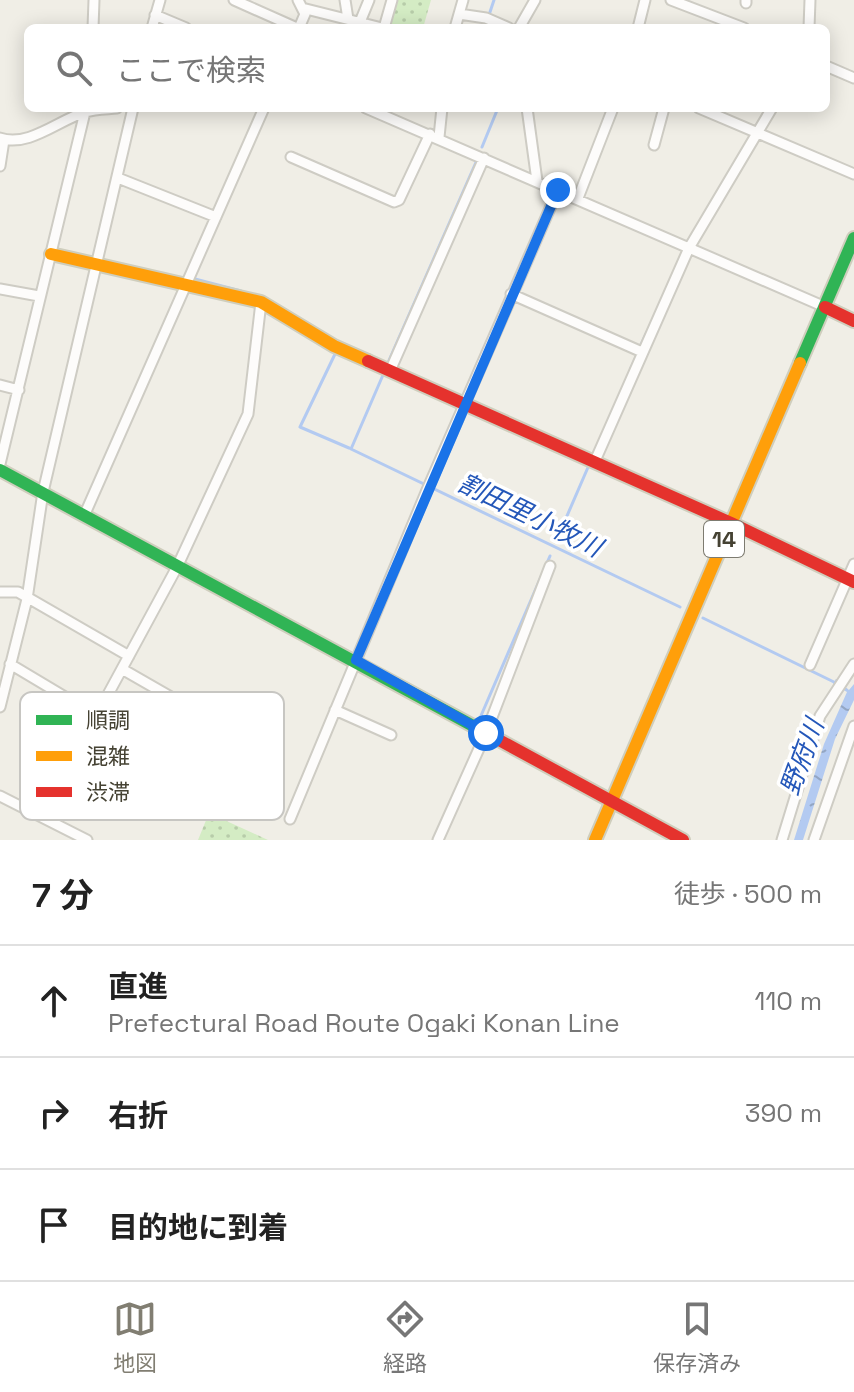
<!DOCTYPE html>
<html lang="ja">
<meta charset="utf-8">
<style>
body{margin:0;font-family:"Space Grotesk","Noto Sans JP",sans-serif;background:#f6f6f6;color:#222}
.stop{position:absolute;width:24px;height:24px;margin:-18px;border:6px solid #1a73e8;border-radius:50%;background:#fff}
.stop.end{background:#1a73e8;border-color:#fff;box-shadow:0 2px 8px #0008}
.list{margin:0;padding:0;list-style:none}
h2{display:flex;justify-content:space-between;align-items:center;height:104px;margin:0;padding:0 32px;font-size:34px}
h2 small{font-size:26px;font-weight:400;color:#767676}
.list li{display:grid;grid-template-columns:52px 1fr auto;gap:24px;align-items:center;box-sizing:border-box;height:112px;padding:0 32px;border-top:2px solid #e0e0e0}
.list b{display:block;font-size:30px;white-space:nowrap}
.list p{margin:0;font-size:26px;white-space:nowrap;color:#767676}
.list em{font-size:26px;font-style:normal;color:#767676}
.icon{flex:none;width:44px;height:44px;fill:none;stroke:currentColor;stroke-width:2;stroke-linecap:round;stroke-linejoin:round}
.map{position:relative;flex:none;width:854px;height:840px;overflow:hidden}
.search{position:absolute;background:#fff;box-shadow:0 4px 20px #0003;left:24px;right:24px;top:24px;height:88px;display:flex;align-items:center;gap:20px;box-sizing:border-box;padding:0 28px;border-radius:12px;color:#767676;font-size:30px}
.sheet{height:440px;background:#fff}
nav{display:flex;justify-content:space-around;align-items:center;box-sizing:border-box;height:112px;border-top:2px solid #e0e0e0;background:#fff;font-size:22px;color:#767676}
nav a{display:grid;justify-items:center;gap:4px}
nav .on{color:#817e72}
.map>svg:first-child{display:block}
</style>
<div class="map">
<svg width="854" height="840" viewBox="0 0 854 840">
<defs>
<pattern id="park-dots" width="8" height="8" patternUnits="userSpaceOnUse" patternTransform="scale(2)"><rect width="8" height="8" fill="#d4ecc4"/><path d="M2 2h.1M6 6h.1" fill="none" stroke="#b7cca9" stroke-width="1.8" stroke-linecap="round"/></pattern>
<pattern id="water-ripples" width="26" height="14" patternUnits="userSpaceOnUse" patternTransform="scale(2)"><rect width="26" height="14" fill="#b3caf1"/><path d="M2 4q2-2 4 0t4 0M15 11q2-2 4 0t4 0" fill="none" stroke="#93a6c4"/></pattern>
</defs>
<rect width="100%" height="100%" fill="#f0eee6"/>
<path fill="url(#park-dots)" d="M394 0H431L423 28H384Z
M209 813 268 840H198Z"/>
<path fill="url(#water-ripples)" d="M836 679 849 690 854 684V700L835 739 803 840H794L824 744 847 692 833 684Z"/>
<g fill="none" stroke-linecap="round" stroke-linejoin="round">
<path stroke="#b3caf1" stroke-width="3" d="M489 15 494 0
M482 147 498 108
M195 279 241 291
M641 345 647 332
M336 352 300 427 349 448
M387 365 477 160
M631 368 638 353
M383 375 351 449 680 607
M557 539 589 465
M703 618 836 683
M480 718 550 556"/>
<defs>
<path id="street" d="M234 0 297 28
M298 0 305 14 299 28
M345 0 348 19
M671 0 744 28
M746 0V3
M302 8 382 28
M459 14 486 18 509 28
M155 15 186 28
M360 22 369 0
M93 28 94 0
M152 28 160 0
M384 28 392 0
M455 28 463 0
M519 28 535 0
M638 28 645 0
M809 28 810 0
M826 66 854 78
M366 108 825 307
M527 108 537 181
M699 108 854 174
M439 137 442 108
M0 138C28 148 59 120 85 112 95 109 107 109 117 108
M654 145 664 108
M291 157 394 202 399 200 430 134
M0 166 4 140
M118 178 216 217
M578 198 613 108
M0 289 39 296
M511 294 642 352
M390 371 484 158
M0 385 19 390
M595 461 689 248 772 108
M0 464 86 108
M84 516 264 108
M0 592H18L129 656
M10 664 97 716
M810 665 854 564
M122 669 176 700 167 720 234 757
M0 707 27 599 43 492 133 108
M335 710 391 735
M0 796 87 840
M49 818 92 724 177 567 248 414 261 302
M290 819 427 490 558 190
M438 840 486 733 550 566
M782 840 820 716 854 664
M814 840 854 726"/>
<path id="fast" d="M800 363 854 238
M0 470 488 734"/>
<path id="slow" d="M51 254 261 302 334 346 368 361
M595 840 800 363"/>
<path id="jam" d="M825 307 854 321
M368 361 731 523 854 582
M488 734 683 840"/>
</defs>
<use href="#street" stroke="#ceccc4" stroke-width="13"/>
<use href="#fast" stroke="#cfcebd" stroke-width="16"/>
<use href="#slow" stroke="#cfcebd" stroke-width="16"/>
<use href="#jam" stroke="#cfcebd" stroke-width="16"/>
<use href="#street" stroke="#fdfcfb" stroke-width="9"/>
<use href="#fast" stroke="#30b455" stroke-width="12"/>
<use href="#slow" stroke="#ff9f0a" stroke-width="12"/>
<use href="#jam" stroke="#e5322d" stroke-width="12"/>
</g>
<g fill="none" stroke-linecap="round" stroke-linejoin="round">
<path stroke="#1a73e8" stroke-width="10" d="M486 733 356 660 558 190"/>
</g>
<g text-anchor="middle" stroke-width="7" stroke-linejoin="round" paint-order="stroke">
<rect fill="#fff" stroke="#7d7b70" stroke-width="2" x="704" y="521" width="40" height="36" rx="6"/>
<g font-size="22" font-weight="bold" fill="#454233">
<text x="724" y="547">14</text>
</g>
<g font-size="26" font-style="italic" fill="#2457b9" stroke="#fff">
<text transform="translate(530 515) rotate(26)" y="9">割田里小牧川</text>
<text transform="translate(802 757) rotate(-70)" y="9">野府川</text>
</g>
</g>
<rect x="20" y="692" width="264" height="128" rx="12" fill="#fff" stroke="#c7c6c2" stroke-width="2"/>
<rect x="36" y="715" width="36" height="10" fill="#30b455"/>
<rect x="36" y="751" width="36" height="10" fill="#ff9f0a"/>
<rect x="36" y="787" width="36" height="10" fill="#e5322d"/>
<g font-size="22" fill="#454233">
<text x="86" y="728">順調</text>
<text x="86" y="764">混雑</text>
<text x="86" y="800">渋滞</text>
</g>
</svg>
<div class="stop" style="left:486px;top:733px"></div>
<div class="stop end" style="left:558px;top:190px"></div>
<div class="search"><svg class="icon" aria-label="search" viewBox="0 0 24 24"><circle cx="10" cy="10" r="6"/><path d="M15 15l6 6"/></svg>ここで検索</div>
</div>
<section class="sheet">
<h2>7 分<small>徒歩 · 500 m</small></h2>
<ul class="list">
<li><svg class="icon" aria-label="ahead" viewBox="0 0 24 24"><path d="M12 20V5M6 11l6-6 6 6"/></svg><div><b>直進</b><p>Prefectural Road Route Ogaki Konan Line</p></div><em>110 m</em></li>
<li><svg class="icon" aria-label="right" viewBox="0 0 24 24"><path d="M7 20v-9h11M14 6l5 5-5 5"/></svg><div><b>右折</b></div><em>390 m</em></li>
<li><svg class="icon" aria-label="arrive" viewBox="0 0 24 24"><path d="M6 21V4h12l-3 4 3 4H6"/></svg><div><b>目的地に到着</b></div></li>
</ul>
</section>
<nav>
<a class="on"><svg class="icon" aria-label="map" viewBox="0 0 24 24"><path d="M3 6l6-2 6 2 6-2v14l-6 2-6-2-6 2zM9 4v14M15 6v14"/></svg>地図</a>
<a><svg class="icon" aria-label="directions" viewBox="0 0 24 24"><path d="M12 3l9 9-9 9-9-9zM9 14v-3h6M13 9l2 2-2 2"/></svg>経路</a>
<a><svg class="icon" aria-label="saved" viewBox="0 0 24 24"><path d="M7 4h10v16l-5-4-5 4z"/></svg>保存済み</a>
</nav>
